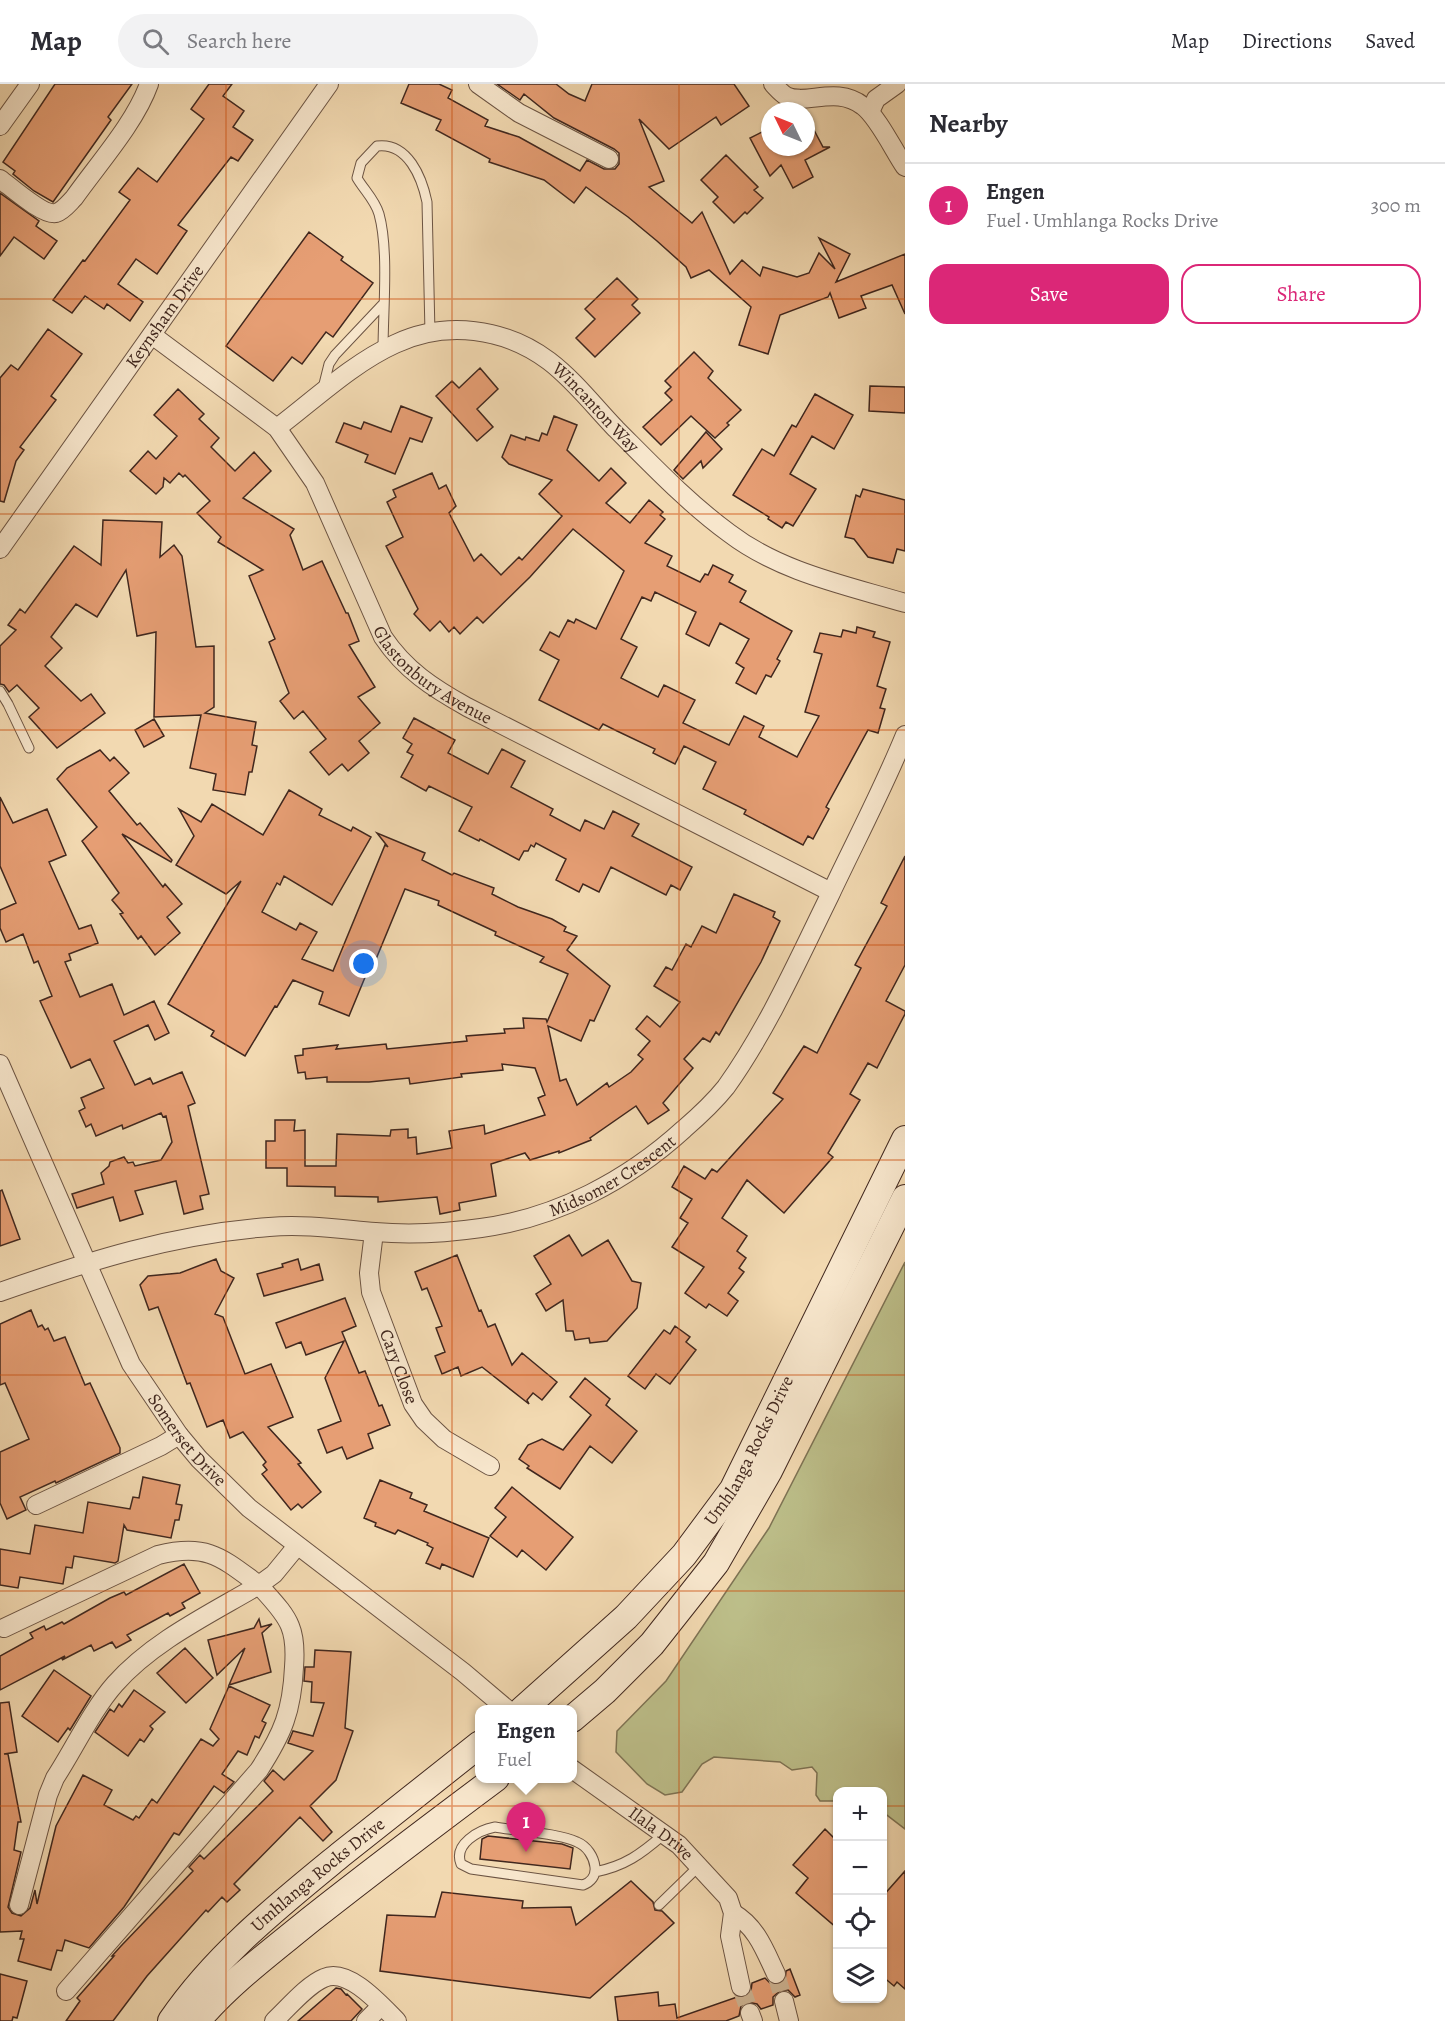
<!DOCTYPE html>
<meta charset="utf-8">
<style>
body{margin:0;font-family:Alegreya,serif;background:#f2f2f3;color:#2b2b33}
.controls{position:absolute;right:18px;bottom:18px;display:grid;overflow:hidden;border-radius:12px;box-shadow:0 2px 4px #0004}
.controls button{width:54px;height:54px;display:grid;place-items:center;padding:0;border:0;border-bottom:2px solid #e1e1e2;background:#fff;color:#2b2b33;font:30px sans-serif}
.compass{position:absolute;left:761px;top:18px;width:54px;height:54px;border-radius:50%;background:#fff;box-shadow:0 2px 4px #0004;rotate:313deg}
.you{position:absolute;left:364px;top:880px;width:21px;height:21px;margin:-15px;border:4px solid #fff;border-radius:50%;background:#1a73e8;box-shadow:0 0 0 9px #1a73e833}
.badge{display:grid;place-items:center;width:39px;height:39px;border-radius:50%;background:#db2777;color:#fff;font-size:20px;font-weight:700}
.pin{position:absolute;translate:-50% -50px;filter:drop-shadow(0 2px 3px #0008)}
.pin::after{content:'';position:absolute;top:32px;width:21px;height:18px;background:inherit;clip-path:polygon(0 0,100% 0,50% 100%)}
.popup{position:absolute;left:475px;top:1621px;width:102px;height:78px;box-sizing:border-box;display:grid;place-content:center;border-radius:12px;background:#fff;filter:drop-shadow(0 2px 4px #0005);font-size:20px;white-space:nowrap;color:#7c7c81}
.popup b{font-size:22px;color:#2b2b33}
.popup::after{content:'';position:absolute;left:50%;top:100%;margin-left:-12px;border:12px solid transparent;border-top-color:#fff}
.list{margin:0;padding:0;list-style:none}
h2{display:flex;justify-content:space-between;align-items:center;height:78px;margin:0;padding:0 24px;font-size:26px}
h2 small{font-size:20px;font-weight:400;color:#7c7c81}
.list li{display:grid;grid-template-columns:39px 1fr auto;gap:18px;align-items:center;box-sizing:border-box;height:84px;padding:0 24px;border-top:2px solid #e1e1e2}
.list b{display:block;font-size:22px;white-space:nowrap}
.list p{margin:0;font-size:20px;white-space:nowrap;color:#7c7c81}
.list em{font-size:20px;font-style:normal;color:#7c7c81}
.actions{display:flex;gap:12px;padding:18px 24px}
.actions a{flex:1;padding:14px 0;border:2px solid #db2777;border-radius:18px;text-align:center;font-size:21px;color:#db2777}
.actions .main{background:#db2777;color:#fff}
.icon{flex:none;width:33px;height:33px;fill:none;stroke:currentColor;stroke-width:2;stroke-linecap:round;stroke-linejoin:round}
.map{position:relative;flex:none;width:905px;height:1937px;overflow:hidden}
header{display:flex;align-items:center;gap:36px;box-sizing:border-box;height:84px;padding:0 30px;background:#fff;border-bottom:2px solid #e1e1e2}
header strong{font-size:28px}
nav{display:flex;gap:33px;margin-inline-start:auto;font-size:21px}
.search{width:420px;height:54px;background:#f2f2f3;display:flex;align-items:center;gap:15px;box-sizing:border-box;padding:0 21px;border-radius:33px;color:#7c7c81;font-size:22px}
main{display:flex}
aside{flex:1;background:#fff}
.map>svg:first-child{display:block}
</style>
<header>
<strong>Map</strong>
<div class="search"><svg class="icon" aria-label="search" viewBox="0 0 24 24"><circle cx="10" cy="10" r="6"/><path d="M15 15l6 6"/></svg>Search here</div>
<nav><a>Map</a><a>Directions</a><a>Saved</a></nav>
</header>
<main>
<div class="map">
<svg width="905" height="1937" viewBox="0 0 905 1937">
<rect width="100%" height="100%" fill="#f2d9b1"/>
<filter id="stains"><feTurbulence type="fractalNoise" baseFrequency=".00333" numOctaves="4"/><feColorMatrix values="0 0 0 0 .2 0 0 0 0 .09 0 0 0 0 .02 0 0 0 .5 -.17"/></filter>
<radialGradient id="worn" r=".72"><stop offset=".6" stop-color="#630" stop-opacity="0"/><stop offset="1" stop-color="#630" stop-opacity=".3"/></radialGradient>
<path fill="#bdbf8a" stroke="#7e7354" stroke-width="1.5" d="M905 1178V1745L883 1728 882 1708H838L837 1715 834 1717H820L816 1711 817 1689 812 1683 792 1686 780 1678 714 1673 702 1680 682 1708 665 1711 647 1700 616 1668 617 1647 666 1597 769 1444Z"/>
<path fill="#e69e74" stroke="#40271e" stroke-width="1.5" d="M55 0H132L108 33 111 36 53 118 34 107 13 90 15 87 3 78Z
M209 0H232L223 12 244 27 233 43 253 56 238 77 231 73 178 141 187 147 157 190 136 175 118 200 143 218 130 237 107 220 104 225 85 212 72 229 53 216 83 176 85 177 130 116 119 108 138 84 157 98 204 35 191 25Z
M409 0H439L452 6 448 14 488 36 485 42 519 53 580 87 587 76 604 85H615L619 80V69L614 65 554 34 524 10 520 16 497 0H556L569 10 585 17 592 0H734L749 22 721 41 716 33 669 65 639 35 664 97 649 103 692 139 702 128 730 190 742 176 760 192 763 183 797 193 809 189 819 169 835 185 819 154 850 170 836 198 905 170V230L892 201 861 212 866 224 839 234 830 209 828 213 780 231 768 270 739 261 751 223 709 186 691 194 686 183 657 157 628 133 586 103 574 119 544 96 489 78 490 75 436 46 441 36 401 19Z
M806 31 823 63H830L805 76 813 93 793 104 781 81 770 92 750 54 770 44V63H806Z
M726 71 758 103 754 106 763 114 747 130 745 128 734 139 713 118 718 113 701 96Z
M0 109 39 137 36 142 57 157 44 175 14 153 0 172Z
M309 148 343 173 341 176 373 199 333 253 326 248 302 280 292 273 273 297 226 262Z
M617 194 638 215 632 221 640 229 595 273 576 254 595 235 585 225Z
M48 245 82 270 51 312 56 316 20 363 24 366 16 377 4 418 0 417V294L11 281 18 286Z
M694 268 713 287 708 294 741 326 727 339 729 341 715 354 691 332 661 361 643 343 672 316 665 309 671 303 665 297Z
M480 284 498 305 477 325 493 343 477 357 436 312 452 297 459 304Z
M870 302 905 303V329L869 327Z
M178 305 204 330 199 335 219 354 211 363 235 387 254 368 271 387 243 414 294 445 290 451 303 486 322 477 346 529H348L359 557 349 561 375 603 358 613 380 639 359 657 369 669 348 687 342 680 329 691 310 668 326 655 303 627 294 635 280 617 289 609 269 558 275 555 249 492 263 486 218 458 221 453 197 429 210 417 185 391 183 393 179 389 170 399 164 394 163 403 156 410 130 387 148 367 156 375 177 352 154 331Z
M815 310 853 331 834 365 812 352 790 390 816 405 793 442 786 438 782 444 768 435 769 433 733 411 762 365 774 372 792 341 796 343Z
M401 322 432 334 422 358 410 354 395 390 365 378 368 371 336 358 344 339 361 345 364 338 391 348Z
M554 332 577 341 567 366 599 397 611 384 626 399 606 419 630 439 649 416 663 428 660 431 665 435 645 459 672 472 667 482 700 498 705 490 708 491 713 481 733 491 729 498 746 507 740 518 792 547 777 575 780 577 771 593 766 591 756 610 736 599 744 584 736 579 749 555 720 539 709 562 686 550 696 528 655 508 651 517 642 513 621 555 637 563 621 594 658 613 664 601 695 616 683 639 729 661 744 632 764 642 759 653 797 673 819 632 805 628 822 570 814 568 820 549 841 553 843 546 856 549 857 543 875 548 873 553 890 558 877 602 886 605 880 624 885 625 878 649 868 646 826 723 829 725 813 755 808 752 803 761 744 730 746 726 703 705 716 678 684 662 675 680 653 669 655 665 617 647 603 640 599 646 539 616 559 576 540 566 550 548 559 553 568 536 574 539 576 535 596 545 624 487 573 445 530 493 483 539 477 533 460 550 454 543 449 548 440 537 430 547 414 530 418 525 386 462 403 453 387 418 396 413 393 406 432 389 439 405 446 401 456 422 449 429 474 477 481 470 501 491 519 473 522 476 562 432 539 410 552 396 509 380 502 373 511 351 525 356 526 353 539 357 542 349 547 351Z
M706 348 722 365 703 384 701 377 683 395 674 386Z
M863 405 905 416V467L897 465 893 479 868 473 854 455 845 453 856 411 860 413Z
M103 436 162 438 160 473 174 461 182 472 196 563 214 562V623L205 629 256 638 252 661 257 662 252 688H249L245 711 213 706 216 690 190 684 201 631 154 633 156 548 137 552 126 486 97 533 76 520 51 553 62 564 45 582 81 617 91 610 105 629 57 664 29 633 39 624 17 601 9 608 4 601 0 600V562L16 546 8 541 20 525 25 529 74 462 101 481Z
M414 634 455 656 448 669 488 690 502 665 525 677 511 703 553 725 550 731 580 747 585 736 604 745 613 727 639 740 632 752 692 783 680 806 671 801 666 811 611 783 599 808 583 800 579 808 556 796 566 775 536 759 534 763 531 761 528 767H524L519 776 480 755 479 757 459 747 472 723 429 702 426 707 401 693 413 671 407 668 412 660 403 654Z
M154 635 164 652 144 663 135 646Z
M100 666 110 677 114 673 129 689 109 707 137 741 140 739 172 776 171 778 122 750 163 803 165 800 182 820 167 833 180 849 155 871 141 852 138 855 120 830 123 829 112 816 119 809 82 757 97 743 57 695 67 684Z
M289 706 322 725 319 731 351 747 353 743 371 753 332 821 284 792 280 801 277 799 262 828 296 846 300 839 317 848 302 875 333 887 385 761 388 763 377 749 425 769 422 776 452 791 454 789 494 804 492 810 518 823 552 835 566 843 564 847 577 852 567 866 610 902 594 937 590 936 581 957 548 942 560 997 566 995 577 1021 607 999 609 1003 631 988 643 975 638 971 650 957 636 945 647 932 660 943 680 918 654 902 666 883 672 886 686 860 691 863 702 842 716 849 734 810 775 828 773 833 780 837 761 878 719 951 716 948 710 958 703 954 684 975 693 984 663 1019 669 1026 648 1040 636 1022 590 1054 591 1056 559 1069V1067L530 1076 525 1069 491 1080 496 1112 459 1119 460 1126 440 1130 437 1113 378 1118V1113L335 1112V1103L287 1102V1084H266V1057H275V1036H295L294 1047 305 1046V1082H336L337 1050 390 1052 391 1046 408 1045V1054L416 1053 417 1070 452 1064 449 1047 484 1041 485 1050 545 1031 538 1014 545 1011 535 984 502 980 503 986 461 990 462 993 410 1000 409 994 369 998H327V993L306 995 305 988 298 989 295 972 303 971V965L338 961 336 965 386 960 387 965 467 957 466 952 505 949 504 945 524 944 523 934 546 935 547 938 568 890 540 878 544 873 495 851 496 848 438 821 439 817 405 805 369 892 366 891 349 932 319 920 323 908 293 896 277 923 275 922 245 972 211 952 214 947 168 920 241 797 226 810 176 781 194 752 179 725 201 738 212 720 263 751Z
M0 713 13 739 47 725 66 771 49 778 79 845 91 841 98 859 69 870 71 876 65 878 80 913 112 900 124 931 154 917 169 949 155 956 148 941 114 957 135 1001 150 994 153 1000 182 988 195 1019 188 1022 209 1110 200 1112 203 1125 184 1130 176 1097 135 1107 143 1130 120 1137 113 1113 77 1124 72 1110 104 1100 101 1089 109 1082 110 1078 124 1073 128 1079 133 1078 135 1082 161 1076 172 1058 166 1032 163 1033 161 1029 123 1045 122 1041 96 1052 91 1040 86 1043 79 1027 85 1024 81 1014 104 1004 90 975 71 984 40 917 52 912 38 877 34 879 23 850 6 858 0 844V826L16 819 0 782Z
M905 772V881L886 917 905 927V930L877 984 868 979 850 1010 860 1016 828 1069 833 1073 784 1129 747 1096 722 1134 747 1152 737 1167 746 1174 739 1184 744 1188 728 1209 738 1217 727 1232 709 1220 706 1224 685 1209 704 1183 672 1163 688 1139 680 1134 692 1115 672 1103 684 1082 705 1095 712 1085 717 1088 783 1015 773 1009 804 962 817 969 861 884 855 881 887 822 881 819Z
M2 1106 20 1155 0 1162V1107Z
M569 1151 582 1172 608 1156 632 1197 641 1199 637 1224 607 1257 590 1259 589 1254 575 1256 573 1247H566L563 1216 546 1227 536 1210 551 1200 534 1172Z
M457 1171 479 1227 481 1226 488 1243 495 1240 512 1281 522 1269 557 1298 542 1316 533 1309 527 1316 529 1320 482 1283 461 1292 458 1283 442 1290 435 1272 445 1268 436 1244 442 1242 427 1204 422 1206 415 1188Z
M216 1175 221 1187 234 1194 215 1230 223 1233 245 1290 271 1280 293 1333 268 1343 301 1379 298 1380 321 1408 302 1424 298 1420 291 1426 262 1390 267 1386 263 1381 266 1378 243 1348 230 1354 223 1336 207 1343 190 1299 187 1300 158 1223 149 1226 140 1201 148 1192 180 1189Z
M298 1175 301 1186 319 1180 323 1196 264 1212 257 1190 283 1183 282 1180Z
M345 1214 356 1242 342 1248 359 1289 365 1287 379 1322 382 1321 390 1341 368 1350 373 1364 347 1375 342 1363 327 1369 318 1346 341 1337 325 1294 344 1257 306 1271 301 1258 286 1264 276 1239Z
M31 1226 38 1243 42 1241 45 1246 48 1244 54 1257 65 1253 85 1301 90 1299 120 1364V1369L56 1399 55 1397 20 1413 26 1426 7 1435 0 1419V1368L29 1355 5 1299 0 1301V1240Z
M675 1242 690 1253 686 1258 696 1266 670 1300 656 1290 645 1305 628 1292 664 1246 670 1250Z
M585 1294 610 1315 606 1321 637 1347 612 1379 590 1362 560 1405 527 1384 529 1382 519 1375 528 1361 542 1355 563 1366 591 1331 570 1313Z
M143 1393 180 1401 176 1420 182 1421 179 1436H175L171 1454 127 1446 124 1441 118 1477 115 1479 74 1472 72 1484 66 1483 63 1500 20 1493 18 1504 0 1501V1465L30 1470 35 1441 83 1449 88 1418 130 1425 133 1413 139 1414Z
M380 1396 412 1409 410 1414 427 1421 424 1427 489 1454 473 1493 442 1480 440 1485 426 1479 433 1464 427 1461 428 1459 398 1446 395 1450 375 1442 376 1439 364 1434Z
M512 1403 573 1453 546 1486 522 1466 517 1473 490 1452 506 1433 495 1424Z
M184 1480 200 1509 182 1519 185 1524 170 1532 168 1529 127 1551 131 1556 116 1564 112 1558 94 1567 91 1561 62 1576 65 1572 0 1606V1572L33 1554 30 1549 44 1542 46 1546 62 1538 64 1540 110 1514 124 1508 126 1511Z
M259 1535 261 1543 272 1540 262 1549 271 1588 229 1601 245 1564 217 1591 208 1556 254 1544Z
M185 1564 213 1594 186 1619 157 1589Z
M315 1566 351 1568 345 1644 353 1647 336 1696 310 1722 332 1748 323 1757 300 1733 234 1800 240 1806 227 1818 222 1813 208 1828 206 1826 147 1892 113 1937H66L80 1917 77 1914 114 1872H112L121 1862 193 1787 189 1783 190 1782 200 1771 204 1775 273 1707 264 1697 273 1686 284 1696 313 1667 288 1659 293 1647 313 1652 324 1619 311 1618 312 1598 304 1597 305 1583H314Z
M54 1586 91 1612 70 1646 68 1644 58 1658 22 1632Z
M229 1602 270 1621 262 1637 266 1639 259 1654 255 1652 247 1671 238 1667 222 1690 234 1698 224 1709 214 1702 179 1751 174 1749 124 1823 89 1864 65 1856 62 1867 57 1866 51 1886 18 1877 24 1855H20L22 1847 0 1848V1619L9 1618 17 1668 4 1670H8L21 1738H18L14 1766 21 1768 8 1823 12 1829 21 1832 30 1824 35 1806 37 1820 56 1742 83 1691 112 1706 104 1721 133 1736 136 1732 139 1734 152 1715 157 1719 201 1655 213 1662 219 1655 210 1645Z
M134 1606 165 1628 150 1642 153 1645 144 1658 140 1655 128 1672 95 1648 110 1625 114 1628 119 1620 122 1623Z
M825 1745 837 1757V1844L796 1809 808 1794 793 1781Z
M488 1752 562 1760 573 1764 570 1785 480 1775 482 1755Z
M905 1787V1905L897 1898 894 1902 882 1892V1813Z
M631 1797 653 1818 655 1826 662 1827 674 1839 590 1914 380 1887 387 1831 435 1833 442 1808 523 1817 522 1824 571 1823 576 1841Z
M790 1885 800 1911 795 1913 788 1906H781L773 1913V1921L761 1925 757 1920 747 1918 741 1922 739 1932 726 1937H618L615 1913 658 1908 659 1922 675 1920 677 1934 737 1913 744 1914 751 1907 752 1899 765 1894 770 1899 780 1900 785 1896 786 1887Z
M0 1890 27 1897 17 1934 13 1933 12 1937H0Z
M336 1904 341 1905 346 1911 347 1910 362 1925 351 1937H298Z"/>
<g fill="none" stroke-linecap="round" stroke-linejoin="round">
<path stroke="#ceb594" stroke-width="18" stroke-dasharray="18 9" stroke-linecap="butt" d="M776 1890 784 1917
M741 1903 750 1929"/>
<defs>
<path id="lane" d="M383 266C383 227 389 166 379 130 375 116 364 106 357 94L361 79 377 62C408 58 422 94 427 118L430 249
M323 304 329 280 335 271 384 219
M0 607 8 620 29 664
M495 1743C517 1747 558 1749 577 1758 587 1762 594 1773 595 1783 596 1792 591 1798 583 1801L471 1785 461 1780C453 1760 479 1746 495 1743Z
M595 1788C625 1782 641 1770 663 1751
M659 1821 698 1783"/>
<g id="street">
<path d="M478 0 519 29 609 75"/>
<path d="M773 0C777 4 781 9 786 12 806 22 836 1 863 22 878 33 894 67 905 83"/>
<path d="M870 28 876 15 897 0"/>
<path d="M0 42 30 0"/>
<path d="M0 95C11 103 43 132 56 129 63 127 69 119 74 114 98 80 135 39 149 0"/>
<path id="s1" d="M152 251 277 344 315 399 383 553C405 586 433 604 467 623L831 808"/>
<path id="s2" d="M277 344C314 316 353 279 395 260 446 236 505 244 549 277 574 296 594 322 616 345 652 381 688 419 729 449 780 488 845 501 905 519"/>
<path id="s3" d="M0 465 329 0"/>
<path id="s4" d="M0 980 131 1280 179 1351 199 1375 249 1424 463 1588 508 1626"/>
<path id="s5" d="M374 1148 369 1189 371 1208 413 1320 424 1336 444 1355 490 1382"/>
<path id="s6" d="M0 1208C89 1177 174 1150 269 1143 304 1140 339 1145 375 1148 410 1151 446 1149 481 1144 557 1134 628 1096 684 1045 699 1032 714 1018 726 1003 768 944 798 876 830 811 855 758 883 705 905 651"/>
<path d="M36 1421 161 1362 179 1351"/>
<path d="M4 1544 158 1471C207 1459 221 1473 259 1501L274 1490 297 1462"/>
<path id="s7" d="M572 1685 679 1761 728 1814 733 1829 730 1852 741 1903"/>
<path d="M19 1821 48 1711 55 1694C74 1665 92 1626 115 1600 153 1557 210 1530 259 1501 270 1514 284 1527 290 1542 295 1554 295 1570 294 1583 292 1627 283 1649 259 1686L66 1907"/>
<path d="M733 1829C757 1843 765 1867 776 1890"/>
<path d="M784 1917 789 1937"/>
<path d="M750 1929 753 1937"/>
<path d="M274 1937C288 1924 307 1901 324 1894 348 1883 381 1921 397 1937"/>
<path d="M366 1937 381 1922"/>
</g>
<g id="secondary">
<path id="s8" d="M522 1626 626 1533 684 1471 733 1405 905 1055"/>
<path d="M572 1635 605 1607 652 1560 716 1479 769 1387 905 1114"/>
<path id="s9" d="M171 1937C216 1871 279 1821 340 1771 387 1734 433 1697 480 1660"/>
<path d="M197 1937C230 1898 271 1868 310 1836 371 1788 433 1741 496 1694"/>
</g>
</defs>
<use href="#lane" stroke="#6c5443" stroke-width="11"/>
<use href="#street" stroke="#6c5443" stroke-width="20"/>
<use href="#secondary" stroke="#40271e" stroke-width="28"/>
<use href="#lane" stroke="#f7e6cc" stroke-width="9"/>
<use href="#street" stroke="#f7e6cc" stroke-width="18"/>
<use href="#secondary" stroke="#f7e6cc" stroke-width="26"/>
</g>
<path fill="none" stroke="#cf520f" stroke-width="1.5" stroke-opacity="0.55" d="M226 0V1937M452 0V1937M679 0V1937M0 215H905M0 430H905M0 646H905M0 861H905M0 1076H905M0 1291H905M0 1507H905M0 1722H838M882 1722H905"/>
<g text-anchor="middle" stroke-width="6" stroke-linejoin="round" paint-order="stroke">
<g font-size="18" fill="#40271e" stroke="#f7e6cc">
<text dy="6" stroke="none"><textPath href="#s3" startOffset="285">Keynsham Drive</textPath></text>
<text dy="6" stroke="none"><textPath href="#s2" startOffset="374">Wincanton Way</textPath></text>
<text dy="6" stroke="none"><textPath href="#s1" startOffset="454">Glastonbury Avenue</textPath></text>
<text dy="6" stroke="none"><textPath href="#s6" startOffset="633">Midsomer Crescent</textPath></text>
<text dy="6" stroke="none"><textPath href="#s5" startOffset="140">Cary Close</textPath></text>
<text dy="6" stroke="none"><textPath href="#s4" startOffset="422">Somerset Drive</textPath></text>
<text dy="6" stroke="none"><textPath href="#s8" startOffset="348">Umhlanga Rocks Drive</textPath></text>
<text dy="6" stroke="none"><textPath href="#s7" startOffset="110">Ilala Drive</textPath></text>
<text dy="6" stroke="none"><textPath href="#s9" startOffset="208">Umhlanga Rocks Drive</textPath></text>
</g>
</g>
<rect width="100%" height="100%" filter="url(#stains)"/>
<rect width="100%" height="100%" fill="url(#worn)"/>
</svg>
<div class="controls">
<button>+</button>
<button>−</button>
<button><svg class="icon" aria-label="locate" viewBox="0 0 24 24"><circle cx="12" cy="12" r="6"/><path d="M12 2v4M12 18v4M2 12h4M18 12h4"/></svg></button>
<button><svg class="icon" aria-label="layers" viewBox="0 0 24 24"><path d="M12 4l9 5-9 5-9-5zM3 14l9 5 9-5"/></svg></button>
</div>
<svg class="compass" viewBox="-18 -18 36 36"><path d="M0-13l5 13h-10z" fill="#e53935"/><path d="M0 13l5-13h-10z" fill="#7c7c81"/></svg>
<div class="you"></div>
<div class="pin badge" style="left:526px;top:1768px">1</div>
<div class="popup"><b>Engen</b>Fuel</div>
</div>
<aside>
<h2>Nearby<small></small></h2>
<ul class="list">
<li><span class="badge">1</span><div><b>Engen</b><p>Fuel · Umhlanga Rocks Drive</p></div><em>300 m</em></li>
</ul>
<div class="actions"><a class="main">Save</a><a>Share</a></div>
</aside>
</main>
